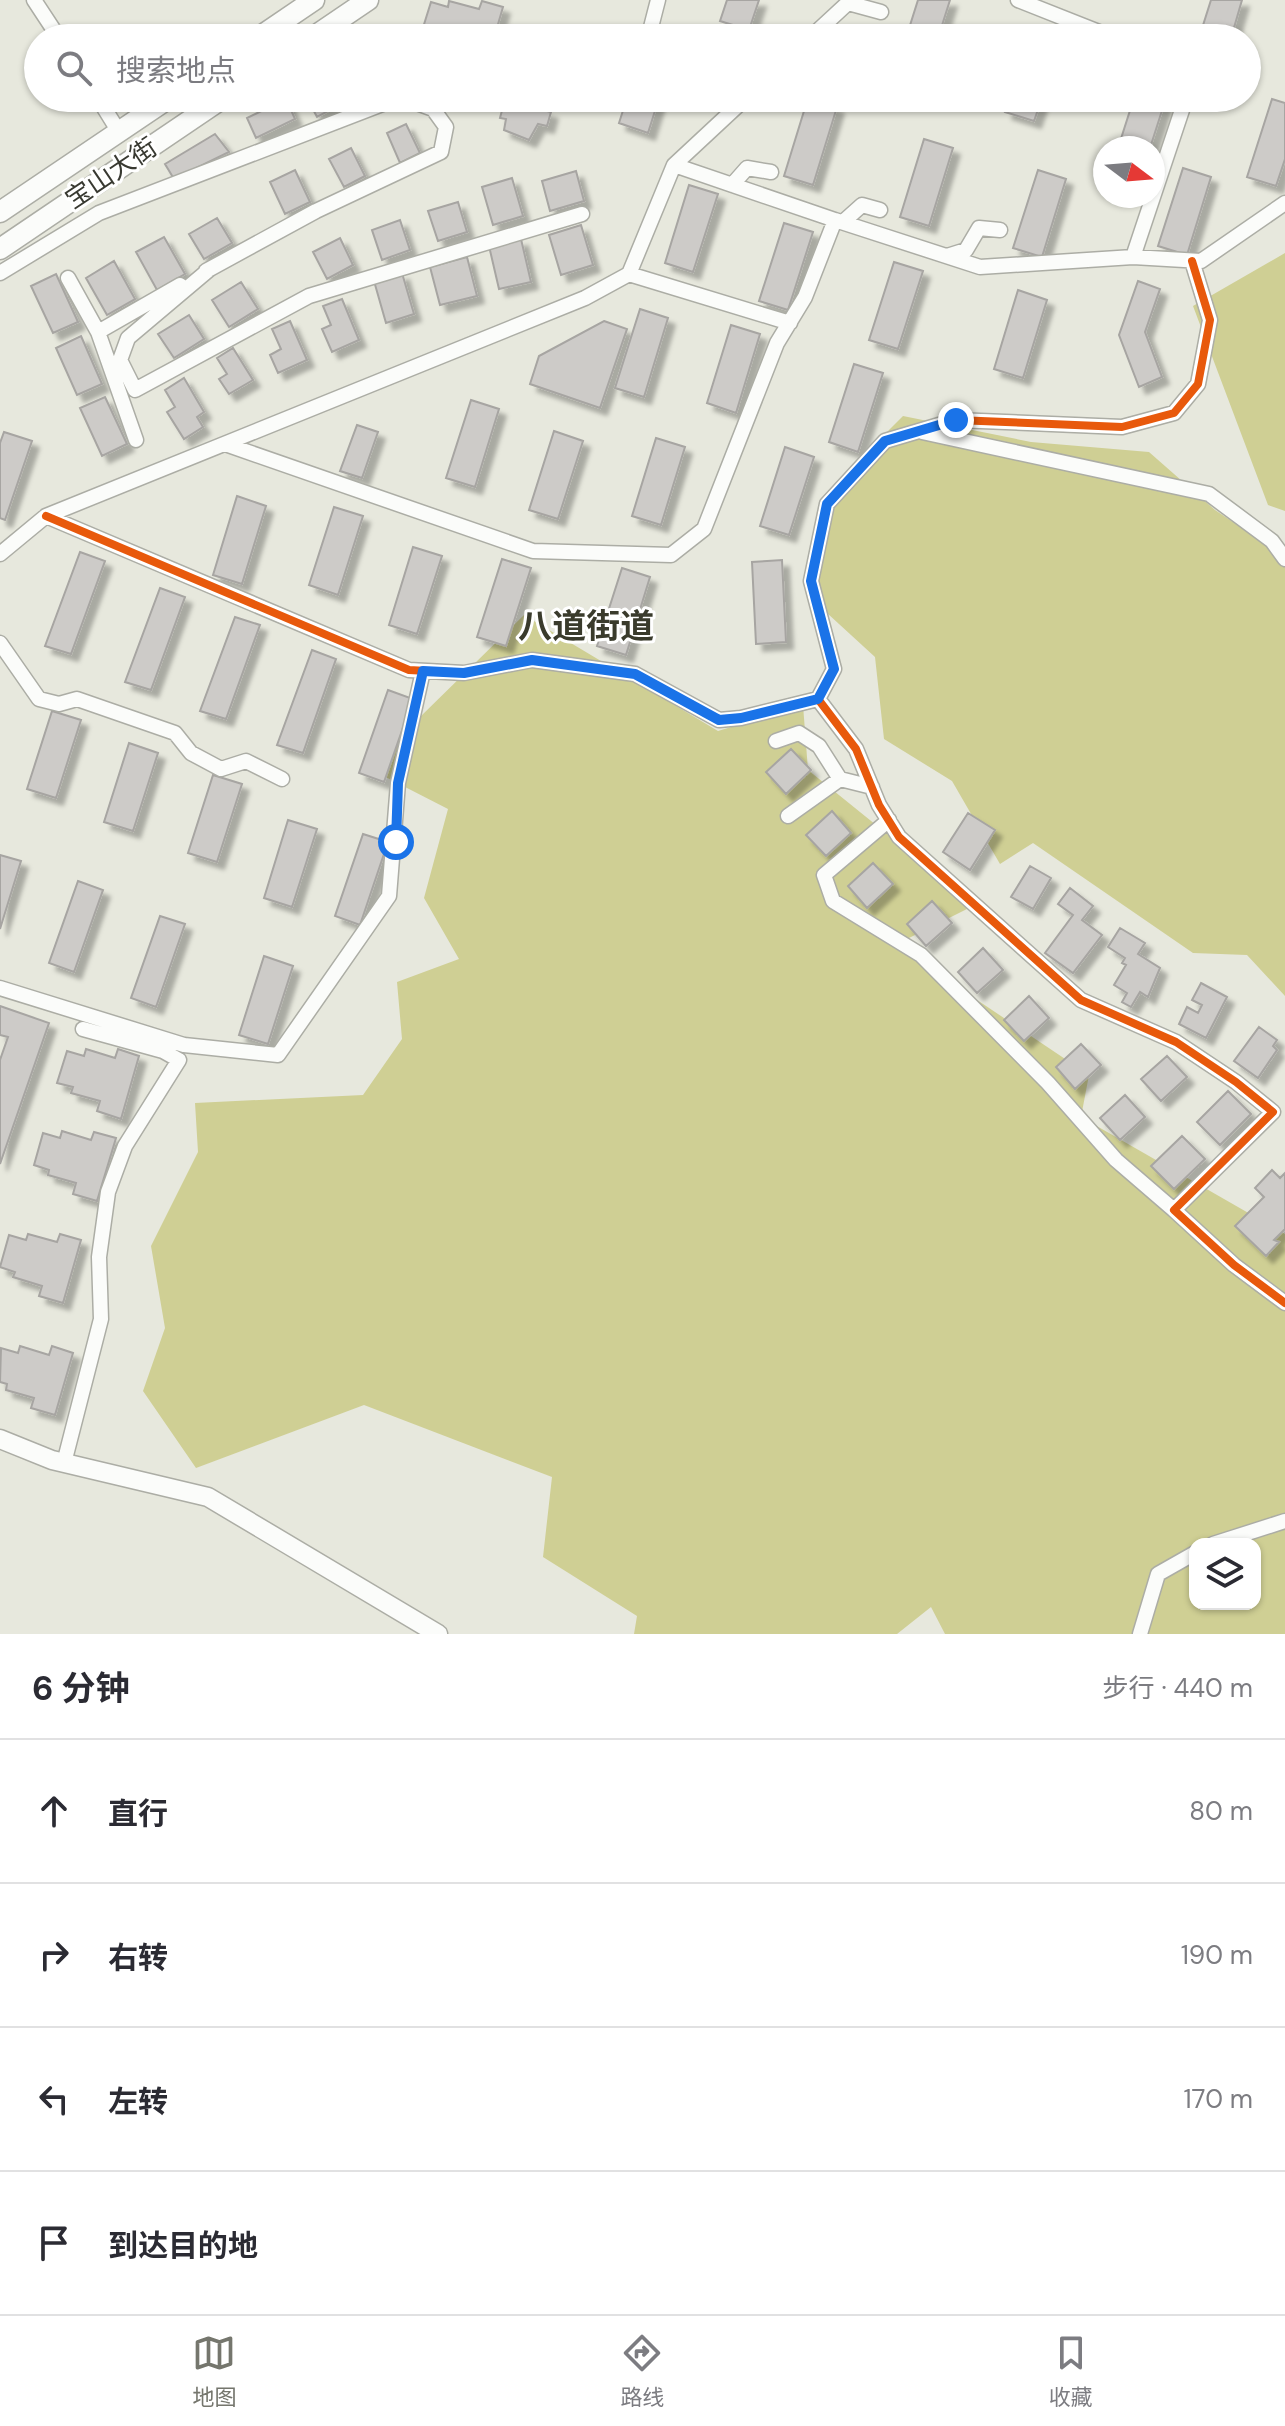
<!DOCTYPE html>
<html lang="zh">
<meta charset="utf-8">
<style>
body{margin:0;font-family:"DM Sans","Noto Sans SC",sans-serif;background:#f7f7f7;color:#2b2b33}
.controls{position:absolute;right:24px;bottom:24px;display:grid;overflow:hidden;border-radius:16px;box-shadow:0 2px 6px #0004}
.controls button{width:72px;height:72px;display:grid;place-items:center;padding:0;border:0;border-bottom:2px solid #e1e1e2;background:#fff;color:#2b2b33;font:40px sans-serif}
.compass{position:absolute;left:1093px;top:136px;width:72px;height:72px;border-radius:50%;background:#fff;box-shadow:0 2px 6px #0004;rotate:106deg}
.stop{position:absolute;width:24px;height:24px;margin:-18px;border:6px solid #1a73e8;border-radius:50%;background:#fff}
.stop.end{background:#1a73e8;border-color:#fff;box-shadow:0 2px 8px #0008}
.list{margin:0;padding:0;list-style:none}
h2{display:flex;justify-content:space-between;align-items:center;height:104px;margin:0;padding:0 32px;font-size:34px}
h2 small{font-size:26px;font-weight:400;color:#7c7c81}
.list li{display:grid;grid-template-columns:52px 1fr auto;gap:24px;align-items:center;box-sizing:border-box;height:144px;padding:0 32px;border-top:2px solid #e1e1e2}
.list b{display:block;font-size:30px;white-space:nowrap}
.list em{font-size:26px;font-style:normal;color:#7c7c81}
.icon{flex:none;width:44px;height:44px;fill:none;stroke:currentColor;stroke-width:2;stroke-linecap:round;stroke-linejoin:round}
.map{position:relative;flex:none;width:1285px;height:1634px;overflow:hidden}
.search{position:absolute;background:#fff;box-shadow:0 2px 6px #0004;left:24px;right:24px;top:24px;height:88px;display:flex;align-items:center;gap:20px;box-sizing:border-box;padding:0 28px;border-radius:44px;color:#7c7c81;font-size:30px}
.sheet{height:680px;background:#fff}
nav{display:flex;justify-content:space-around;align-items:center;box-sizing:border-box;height:112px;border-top:2px solid #e1e1e2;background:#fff;font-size:22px;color:#7c7c81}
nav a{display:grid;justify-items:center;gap:4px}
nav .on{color:#75766d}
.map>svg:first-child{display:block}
</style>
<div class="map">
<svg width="1285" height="1634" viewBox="0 0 1285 1634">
<defs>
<filter id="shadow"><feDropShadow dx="7" dy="7" stdDeviation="2" flood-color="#0004"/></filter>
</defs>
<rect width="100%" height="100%" fill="#e7e8dd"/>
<path fill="#cfcf94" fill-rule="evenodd" d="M1285 253V511L1268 505 1193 306Z
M903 416 1031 442 1149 452 1215 510 1285 557V996L1247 955 1193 953 1033 843 1000 864 952 781 884 739 875 657 815 602 829 490Z
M524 615 718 731 803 705 808 770 975 905 895 945 1089 1075 1081 1117 1285 1234V1634H945L931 1607 897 1634H634L637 1616 543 1557 552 1477 364 1405 196 1468 143 1391 165 1328 151 1246 198 1152 195 1103 363 1095 402 1039 397 982 459 959 424 898 448 809 368 768ZM1195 1544H1255V1604H1195Z"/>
<path fill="#cdcbc8" stroke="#a7a5a2" stroke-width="2" filter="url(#shadow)" d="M727 0H759L749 30 720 21Z
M918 0H950L938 38H906Z
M1211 0H1242L1231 38H1199Z
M449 1 479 9 482 1 503 7 494 38H435L421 34 431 2 448 7Z
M307 98H344L345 102 317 117Z
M510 98 537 100 535 108 551 112 547 126 538 124 529 140 504 130 506 119 500 118 505 99Z
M627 98H659L648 133 619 123Z
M808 98 837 107 813 185 784 176Z
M1010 98H1042L1034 121 1005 112Z
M1134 98H1166L1150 148H1118Z
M286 99 295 119 256 138 247 118Z
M1272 99 1285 103V159L1276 186 1247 177Z
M406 124 420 153 400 163 387 133Z
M215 134 229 152 174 179 165 164Z
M924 139 953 148 929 226 900 217Z
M351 148 365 176 344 187 329 159Z
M1183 168 1211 177 1187 255 1158 246Z
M295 170 310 202 285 214 270 182Z
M1038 170 1066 179 1042 257 1013 248Z
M576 171 584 201 550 211 542 181Z
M512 178 523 216 493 225 482 187Z
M689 185 718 194 693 272 665 263Z
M458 202 467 232 438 241 428 211Z
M217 218 232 243 204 259 189 234Z
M400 220 410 250 382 260 372 230Z
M784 223 813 232 788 310 759 301Z
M581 225 593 265 561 275 549 235Z
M164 237 185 274 157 290 136 252Z
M340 238 353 265 327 279 313 252Z
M521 239 531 282 499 289 489 246Z
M467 257 477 296 440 305 430 267Z
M114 261 135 299 107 315 86 278Z
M894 262 923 271 898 349 869 340Z
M402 273 414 314 386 323 374 281Z
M56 274 78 322 53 333 31 286Z
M1138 281 1160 289 1145 332 1162 377 1139 387 1119 335Z
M241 282 258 309 229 327 212 300Z
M1018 290 1047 300 1023 378 994 369Z
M342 299 359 340 332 352 322 329 331 325 323 306Z
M640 309 668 318 644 397 615 388Z
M189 315 204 339 174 358 158 334Z
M290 321 307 360 278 373 270 355 281 349 272 329Z
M604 321 627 329 600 408 530 384 539 356Z
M731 325 760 334 736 413 707 403Z
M81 336 102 384 77 395 56 348Z
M233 348 253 380 229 394 219 379 227 374 217 358Z
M854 364 883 373 858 452 829 442Z
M184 378 204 412 197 417 203 427 184 439 167 412 175 407 165 390Z
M105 397 127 444 102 456 80 408Z
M471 400 499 409 475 487 446 478Z
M357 425 378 432 362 478 340 471Z
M554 431 583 441 558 519 529 510Z
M4 432 32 441 5 520 0 518V443Z
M656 438 685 447 661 525 632 516Z
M785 447 814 457 789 535 760 526Z
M237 496 266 506 242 584 213 575Z
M334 507 363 516 338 595 309 585Z
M413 547 442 556 417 634 389 625Z
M80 552 105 561 71 654 45 646Z
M502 559 531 568 506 646 477 637Z
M782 560 786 642 756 644 752 562Z
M622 568 650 577 626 655 597 646Z
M160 588 185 597 151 690 125 682Z
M235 617 260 625 226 719 200 711Z
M312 650 336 659 303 753 277 745Z
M388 690 413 699 384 782 359 773Z
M52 711 81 720 56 798 27 789Z
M129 743 158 753 133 831 104 822Z
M791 749 811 770 786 794 766 772Z
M213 775 242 784 217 862 188 853Z
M832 811 851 833 826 856 806 835Z
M968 813 995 830 970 870 943 852Z
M288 820 317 829 292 907 264 898Z
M363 834 388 842 360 925 335 916Z
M0 855 21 861 0 929Z
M873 863 893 884 867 908 848 886Z
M1030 866 1051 878 1033 909 1011 897Z
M78 881 103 890 74 972 49 963Z
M1070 888 1093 906 1082 920 1102 935 1073 973 1045 953 1073 915 1058 904Z
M932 901 952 923 926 946 907 924Z
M160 916 185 924 156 1007 131 998Z
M1120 928 1145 943 1138 954 1160 968 1148 997 1140 992 1131 1007 1122 1002 1127 993 1114 985 1126 965 1122 963 1125 958 1108 947Z
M983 948 1003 970 977 993 958 972Z
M264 956 293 966 268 1044 239 1035Z
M1201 983 1227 997 1206 1038 1179 1024 1187 1007 1198 1013 1202 1005 1192 1000Z
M1029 996 1049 1018 1024 1041 1004 1020Z
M0 1006 49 1023 0 1164V1060L8 1037 0 1035Z
M1259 1027 1277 1040 1273 1046 1277 1050 1258 1078 1234 1061Z
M1081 1044 1101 1065 1075 1089 1056 1067Z
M86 1049 115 1058 118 1049 139 1056 121 1119 97 1111 100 1101 71 1093 73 1087 57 1083 67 1051 84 1056Z
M1167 1056 1187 1077 1161 1101 1141 1079Z
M1228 1091 1251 1114 1220 1145 1197 1122Z
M1125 1095 1145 1117 1120 1140 1100 1118Z
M62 1131 91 1140 94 1132 116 1138 97 1201 73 1194 76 1183 48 1175 49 1170 34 1165 43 1133 60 1138Z
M1182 1136 1205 1159 1174 1189 1151 1166Z
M1272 1170 1280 1178 1285 1173V1229L1274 1240 1279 1242 1266 1256 1235 1226 1264 1197 1255 1188Z
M28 1234 57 1242 60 1234 81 1240 63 1303 39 1296 42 1286 13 1277 15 1272 0 1267 9 1235 26 1240Z
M20 1346 49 1355 52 1346 73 1353 55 1415 31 1408 34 1398 6 1390 7 1384 0 1382 1 1348 18 1353Z"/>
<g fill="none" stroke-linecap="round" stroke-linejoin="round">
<defs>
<path id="street" d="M34 0 59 38
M1018 0 1114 38
M848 3 881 12
M649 35 658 0
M810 38 851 0
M98 98 119 132
M674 165 835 220
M732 185 747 168 771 172
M843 222 862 205 880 210
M947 256 966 250 979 228 1000 230
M1133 257 1186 98
M211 268 128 338 120 360 135 390 309 296 582 214
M206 271 316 211 441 152 446 127 433 109 403 98
M0 273 99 213 398 98
M629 274 790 323
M68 278 98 332
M922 432 1209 494 1272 541 1285 559
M136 440 98 332 180 285
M225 444 533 551 671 555 704 529 777 343 805 297 835 220 980 267 1133 257 1201 261 1285 203
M46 516 409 670 464 673 532 660 635 674 719 720 741 718 818 699 834 669 811 581 827 504 885 441 956 420 1122 427 1174 413 1198 384 1210 320 1192 261
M0 554 46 516 585 298 629 274 674 165 746 98
M0 643 39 699 59 704 77 699 175 733 191 753 221 769 246 761 282 779
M818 699 856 749 879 805 899 837 1081 1000 1176 1042 1236 1082 1273 1112 1174 1210 1234 1265 1285 1303
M776 741 799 733 819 746 840 779
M788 816 840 779 872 787
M889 820 824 875 833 901 921 955 1048 1083 1116 1160 1174 1210
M0 988 184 1045 278 1055 389 896 398 783 423 671
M64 1463 101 1319 99 1257 108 1192 125 1146 179 1060 163 1051 83 1029
M1213 1544 1285 1521
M1140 1634 1158 1574 1195 1553"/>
<path id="secondary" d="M0 1439 52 1460 208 1497 438 1634"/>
<path id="primary" d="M258 38 314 0
M312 38 368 0
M0 212 169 98
M0 249 223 98"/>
</defs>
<use href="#street" stroke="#acada5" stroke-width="17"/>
<use href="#secondary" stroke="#acada5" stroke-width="21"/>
<use href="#primary" stroke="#acada5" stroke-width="23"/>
<use href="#street" stroke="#fbfcfa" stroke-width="14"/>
<use href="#secondary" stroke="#fbfcfa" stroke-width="18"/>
<use href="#primary" stroke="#fbfcfa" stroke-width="20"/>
<defs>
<path id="cycleway" d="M46 516 409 670 464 673 532 660 635 674 719 720 741 718 818 699 834 669 811 581 827 504 885 441 956 420 1122 427 1174 413 1198 384 1210 320 1192 261
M818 699 856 749 879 805 899 837 1081 1000 1176 1042 1236 1082 1273 1112 1174 1210 1234 1265 1285 1303"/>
</defs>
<use href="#cycleway" stroke="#fff" stroke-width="13"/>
<use href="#cycleway" stroke="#e8590c" stroke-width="8"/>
</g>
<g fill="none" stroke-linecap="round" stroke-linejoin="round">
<path stroke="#1a73e8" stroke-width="10" d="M396 842 398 783 423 671 464 673 532 660 635 674 719 720 741 718 818 699 834 669 811 581 827 504 885 441 956 420"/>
</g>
<g text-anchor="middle" stroke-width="6" stroke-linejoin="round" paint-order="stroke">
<g font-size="26" fill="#383931" stroke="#fff">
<text transform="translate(111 173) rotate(-34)" y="9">宝山大街</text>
</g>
<g font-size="34" font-weight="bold" fill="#3a3b2c" stroke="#fff">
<text x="586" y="638">八道街道</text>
</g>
</g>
</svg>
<div class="controls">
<button><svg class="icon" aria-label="layers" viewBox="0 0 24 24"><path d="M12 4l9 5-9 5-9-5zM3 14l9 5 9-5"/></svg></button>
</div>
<svg class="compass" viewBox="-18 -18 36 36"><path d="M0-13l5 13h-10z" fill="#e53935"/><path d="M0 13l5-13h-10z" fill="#7c7c81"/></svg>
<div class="stop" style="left:396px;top:842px"></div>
<div class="stop end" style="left:956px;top:420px"></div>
<div class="search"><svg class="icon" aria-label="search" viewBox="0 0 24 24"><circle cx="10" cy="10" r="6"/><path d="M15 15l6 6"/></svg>搜索地点</div>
</div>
<section class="sheet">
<h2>6 分钟<small>步行 · 440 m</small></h2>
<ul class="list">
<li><svg class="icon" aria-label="ahead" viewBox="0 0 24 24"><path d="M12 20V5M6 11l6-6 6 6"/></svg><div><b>直行</b></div><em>80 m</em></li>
<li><svg class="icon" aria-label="right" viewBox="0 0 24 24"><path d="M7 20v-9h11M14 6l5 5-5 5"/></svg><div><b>右转</b></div><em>190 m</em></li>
<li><svg class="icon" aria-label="left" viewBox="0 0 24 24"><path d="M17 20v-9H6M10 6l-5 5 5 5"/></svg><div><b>左转</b></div><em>170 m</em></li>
<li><svg class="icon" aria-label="arrive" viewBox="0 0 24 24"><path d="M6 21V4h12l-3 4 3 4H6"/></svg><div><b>到达目的地</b></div></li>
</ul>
</section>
<nav>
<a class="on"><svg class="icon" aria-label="map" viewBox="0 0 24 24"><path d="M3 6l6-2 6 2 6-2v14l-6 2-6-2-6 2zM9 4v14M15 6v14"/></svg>地图</a>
<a><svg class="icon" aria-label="directions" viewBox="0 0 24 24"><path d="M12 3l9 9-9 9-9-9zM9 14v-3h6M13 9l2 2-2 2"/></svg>路线</a>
<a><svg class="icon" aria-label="saved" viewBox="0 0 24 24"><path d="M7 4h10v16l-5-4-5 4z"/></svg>收藏</a>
</nav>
